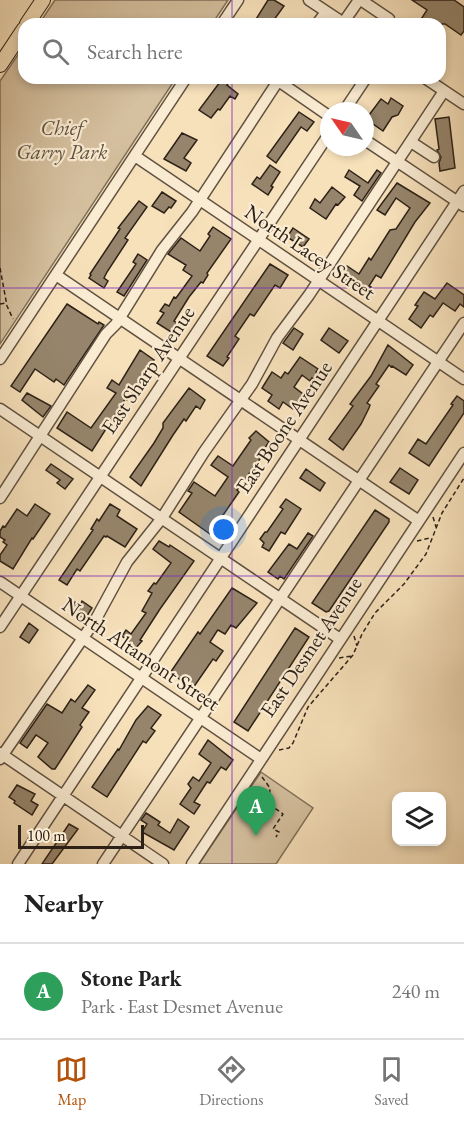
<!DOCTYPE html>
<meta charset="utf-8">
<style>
body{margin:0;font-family:"EB Garamond",serif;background:#f2f2f2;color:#222}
.controls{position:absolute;right:18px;bottom:18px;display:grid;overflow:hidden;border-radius:12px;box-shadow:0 3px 9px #0003}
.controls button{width:54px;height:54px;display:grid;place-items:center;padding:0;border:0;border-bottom:2px solid #e0e0e0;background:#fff;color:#222;font:30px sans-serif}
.compass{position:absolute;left:320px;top:102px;width:54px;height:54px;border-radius:50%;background:#fff;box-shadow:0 3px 9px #0003;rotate:304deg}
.scale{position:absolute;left:18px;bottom:15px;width:126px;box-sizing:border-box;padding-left:6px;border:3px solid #2d2117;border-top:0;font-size:16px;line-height:21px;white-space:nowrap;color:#2d2117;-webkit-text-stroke:4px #faecd3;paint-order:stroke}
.you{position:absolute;left:224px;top:530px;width:21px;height:21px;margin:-15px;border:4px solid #fff;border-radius:50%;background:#1a73e8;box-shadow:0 0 0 9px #1a73e833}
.badge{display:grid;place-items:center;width:39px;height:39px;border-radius:50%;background:#b45309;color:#fff;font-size:20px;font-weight:700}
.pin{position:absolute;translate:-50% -50px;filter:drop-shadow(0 2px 3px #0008)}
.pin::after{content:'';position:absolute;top:32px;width:21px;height:18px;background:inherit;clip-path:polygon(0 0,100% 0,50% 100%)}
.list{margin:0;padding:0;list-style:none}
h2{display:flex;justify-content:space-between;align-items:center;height:78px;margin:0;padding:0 24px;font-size:26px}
h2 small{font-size:20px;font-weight:400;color:#767676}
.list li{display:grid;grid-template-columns:39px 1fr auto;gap:18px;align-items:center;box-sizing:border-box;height:96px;padding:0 24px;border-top:2px solid #e0e0e0}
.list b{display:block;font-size:22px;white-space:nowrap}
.list p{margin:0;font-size:20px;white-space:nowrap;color:#767676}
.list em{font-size:20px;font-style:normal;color:#767676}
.icon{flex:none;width:33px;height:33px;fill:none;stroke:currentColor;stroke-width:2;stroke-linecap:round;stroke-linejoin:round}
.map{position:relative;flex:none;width:464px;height:864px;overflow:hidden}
.search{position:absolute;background:#fff;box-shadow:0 3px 9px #0003;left:18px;right:18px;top:18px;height:66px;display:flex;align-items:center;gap:15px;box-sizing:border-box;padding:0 21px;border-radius:18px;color:#767676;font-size:22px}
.sheet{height:174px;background:#fff}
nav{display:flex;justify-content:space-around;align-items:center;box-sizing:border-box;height:84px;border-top:2px solid #e0e0e0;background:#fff;font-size:16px;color:#767676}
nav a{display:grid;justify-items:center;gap:3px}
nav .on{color:#b45309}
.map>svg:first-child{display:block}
</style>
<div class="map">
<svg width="464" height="864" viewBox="0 0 464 864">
<rect width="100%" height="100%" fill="#f7e1bb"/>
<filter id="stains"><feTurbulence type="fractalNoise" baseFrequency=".00333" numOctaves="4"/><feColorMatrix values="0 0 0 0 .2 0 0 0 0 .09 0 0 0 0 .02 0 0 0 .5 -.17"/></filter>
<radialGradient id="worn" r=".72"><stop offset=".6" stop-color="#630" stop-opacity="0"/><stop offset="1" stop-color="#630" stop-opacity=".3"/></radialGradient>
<path fill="#d5c09f" stroke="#81705b" stroke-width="1.5" d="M55 0H228L212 24H39Z
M24 46V78H176L0 344V81Z
M261 772 313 808 276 864H199Z"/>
<path fill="#96856c" stroke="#2d2117" stroke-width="1.5" d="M268 0H274L284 6 271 24H253Z
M412 0H454L464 7V31L461 35 445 24H418L427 10Z
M223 78H232L227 85 238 94 235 99 230 96 220 110 218 109 211 118 199 110Z
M391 98 403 106 398 115 392 117 383 131 366 119 381 99 388 104Z
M299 112 314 122 307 131 301 127 276 163 267 156Z
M449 117 455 168 440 171 439 163 441 157 437 150 439 149 435 119Z
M182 133 197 140 184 158 191 163 186 171 164 159Z
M270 165 280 172 271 186 273 187 268 195 252 184 257 177 260 179Z
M349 170 368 183 377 170 381 173 362 201 354 195 360 186 345 177Z
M397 183 430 203 415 222 381 278 376 275 369 286 371 287 367 294 340 277 347 266 359 274 369 258 371 260 390 230 396 229 410 208 396 198 385 215 377 210Z
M332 187 345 197 338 205 336 204 326 219 310 208 315 199 320 203Z
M162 192 176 201 171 208 169 207 164 213 152 206Z
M139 201 147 207 125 238 128 240 107 272 104 278 108 281 104 288 89 278 91 275 90 274 120 229 118 228Z
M213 227 231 239 207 273 208 275 203 283 201 282 189 297 174 321 177 323 171 332 157 323 164 313 160 311 165 304 169 306 174 297 176 298 192 276 183 270 186 265 168 254 181 238 200 251 210 236 208 234Z
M293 228 309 239 303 247 287 237Z
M138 254 147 260 124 296 117 292 136 264 133 262Z
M270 264 288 275 280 288 275 285 254 316 250 314 235 336 239 339 227 357 229 358 223 366 207 356Z
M447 283 464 295V307L460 304 455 311 443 303 433 317 430 315 421 328 409 319 418 306 415 305 424 292 435 299Z
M67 304 98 324 99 322 104 325 64 385 56 379 54 382 35 369 20 392 11 386Z
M294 328 303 334 293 350 283 343Z
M329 328 348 341 339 353 321 340Z
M388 345 413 365 406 375 392 366 391 367 389 365 376 384 379 386 367 403 370 405 369 408 361 424 343 450 329 439 353 406 350 404 371 376Z
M140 350 154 360 127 400 125 399 92 451 57 428 67 412 91 428 116 393 107 388 112 380 119 385Z
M300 357 318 369 316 372 319 373 314 380 312 378 310 381 302 375 294 387 303 394 293 409 283 402 279 409 268 401 272 395 262 388 272 372 281 378 285 372 288 374Z
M189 388 205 400 200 409 196 406 186 421 184 419 173 435 141 486 130 477 154 443 163 428V423Z
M27 393 51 406 43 417 22 400Z
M457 396 464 401V413L429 466 409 453 418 439 426 444 453 405 451 404Z
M256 431 269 442 260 455 262 456 237 490 239 492 210 534 179 512 192 493 188 491 194 482 215 496 228 477 211 465 218 456 233 466 251 440 249 438Z
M51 464 73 479 65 489 57 483 60 480 46 470Z
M400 468 418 480 409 494 390 482Z
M306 469 325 483 320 491 300 478Z
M286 499 301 509 285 534 281 532 269 551 262 547 264 543 260 539 265 532H267L283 509 280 507Z
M35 504 50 514 33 539 32 538 13 569 0 561V555L7 545 3 542 5 540 0 537V531L3 526 5 527 17 509 27 516Z
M110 504 120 510 117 516 137 529 125 547 107 536 106 537 104 536 80 571 77 569 67 585 59 580 93 530 91 529 97 519 99 521Z
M375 510 389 519V522L329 611 326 612 312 603Z
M308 533 313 536 284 579 280 576 278 579 268 572 289 544 297 549Z
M159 541 169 547 170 545 194 561 160 609 140 640 142 641 134 650 129 646 131 643 122 636 126 630 131 634 146 613 142 611 152 593 148 591 154 583 156 584 171 563 153 549Z
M232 588 257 603 236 628 231 625 225 634 218 630 217 631 210 642 223 651 216 661 213 659 193 688 170 673 198 632 200 634Z
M82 601 92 608 85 619 70 610 75 602 80 605Z
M29 623 38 630 29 643 20 637Z
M295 628 309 637 248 731 234 722Z
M88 685 95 690 82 708 89 712 80 725 82 727 55 769H52L38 757 48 743 36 735 27 748 20 743 47 704 62 713 71 699 75 702Z
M148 706 161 715 151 728 155 731 146 743 143 741 107 797 92 787 118 749 119 750 136 720Z
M208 740 233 760 226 770 221 767 210 783 207 782 194 802 200 805 194 814 180 804 191 788 188 784 193 777 199 781 211 763 199 754Z
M17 785 35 794 31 801 38 805 32 815 14 803 15 801 9 797Z
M146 813 160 822 158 825 170 833 178 819 189 827 174 850 142 832 147 824 141 820Z
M69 824 78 829 52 864H42Z"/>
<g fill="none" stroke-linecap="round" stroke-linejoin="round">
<defs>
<path id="minor" d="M309 0 345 24
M361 0 389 19V24
M343 23 359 0
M222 24 238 0
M317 24 326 12
M274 78 329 116
M425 78 464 104
M344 111 366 78
M365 140 464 206
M411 142 434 157
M135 156 464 379
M56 275 419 521
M0 359 186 78
M0 409 340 639
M0 498 106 334 116 324 162 250 192 212 280 78
M0 582 261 759
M0 627 329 134
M0 753 163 864
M0 759 96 619 127 562 162 518 204 452 252 384 277 338 309 295 444 91
M18 864 464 191
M103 864 464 323
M192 864 464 453"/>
<path id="major" d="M27 24 43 0
M0 65 24 29"/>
</defs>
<use href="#minor" stroke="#605140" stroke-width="13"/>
<use href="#major" stroke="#2d2117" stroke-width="16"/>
<path stroke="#2d2117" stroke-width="1.5" stroke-dasharray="4.5 3" stroke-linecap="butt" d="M0 268 7 306 13 319
M0 304 6 303
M433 517 436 527
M417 541 430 538
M354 636 357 646
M339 658 352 656
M279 750 289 748 293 743 308 707 353 655 362 634 375 613 404 584 426 554 442 513 464 478
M262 777 270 788 269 804 283 814 273 829 279 832 276 837"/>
<use href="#minor" stroke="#faecd3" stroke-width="10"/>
<use href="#major" stroke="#f7e1bb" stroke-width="14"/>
</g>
<path fill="none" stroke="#7b2cbf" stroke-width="1.5" stroke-opacity="0.55" d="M232 0V24M232 78V864M0 288H464M0 576H464"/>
<g text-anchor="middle" stroke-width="4.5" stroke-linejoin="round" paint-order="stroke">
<g font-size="21" font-style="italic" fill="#5f5140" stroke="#faecd3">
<text x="62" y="135">Chief<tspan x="62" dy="24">Garry Park</tspan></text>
</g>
<g font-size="21" fill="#2d2117" stroke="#faecd3">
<text transform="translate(310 252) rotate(34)" y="7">North Lacey Street</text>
<text transform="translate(148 370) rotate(-56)" y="7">East Sharp Avenue</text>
<text transform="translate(284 427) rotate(-56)" y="7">East Boone Avenue</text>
<text transform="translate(311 647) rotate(-56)" y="7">East Desmet Avenue</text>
<text transform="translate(141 654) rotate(34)" y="7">North Altamont Street</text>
</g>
</g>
<rect width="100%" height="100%" filter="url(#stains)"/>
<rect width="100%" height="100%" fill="url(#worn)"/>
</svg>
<div class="controls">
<button><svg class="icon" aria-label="layers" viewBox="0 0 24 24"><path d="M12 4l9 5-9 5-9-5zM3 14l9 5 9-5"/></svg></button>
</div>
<svg class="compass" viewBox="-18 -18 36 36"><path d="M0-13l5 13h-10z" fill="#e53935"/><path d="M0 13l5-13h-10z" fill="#767676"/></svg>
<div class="scale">100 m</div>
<div class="you"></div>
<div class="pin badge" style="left:256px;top:836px;background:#2e9e5b">A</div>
<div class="search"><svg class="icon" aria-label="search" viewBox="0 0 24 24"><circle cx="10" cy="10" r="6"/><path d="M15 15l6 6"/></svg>Search here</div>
</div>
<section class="sheet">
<h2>Nearby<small></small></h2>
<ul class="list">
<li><span class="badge" style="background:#2e9e5b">A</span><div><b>Stone Park</b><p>Park · East Desmet Avenue</p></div><em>240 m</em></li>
</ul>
</section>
<nav>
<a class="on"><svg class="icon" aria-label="map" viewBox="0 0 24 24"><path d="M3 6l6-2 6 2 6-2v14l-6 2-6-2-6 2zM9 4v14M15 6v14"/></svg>Map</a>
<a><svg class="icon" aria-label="directions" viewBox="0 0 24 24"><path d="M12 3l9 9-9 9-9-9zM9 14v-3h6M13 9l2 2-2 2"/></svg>Directions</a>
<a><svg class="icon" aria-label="saved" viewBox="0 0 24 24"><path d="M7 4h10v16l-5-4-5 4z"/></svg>Saved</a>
</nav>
